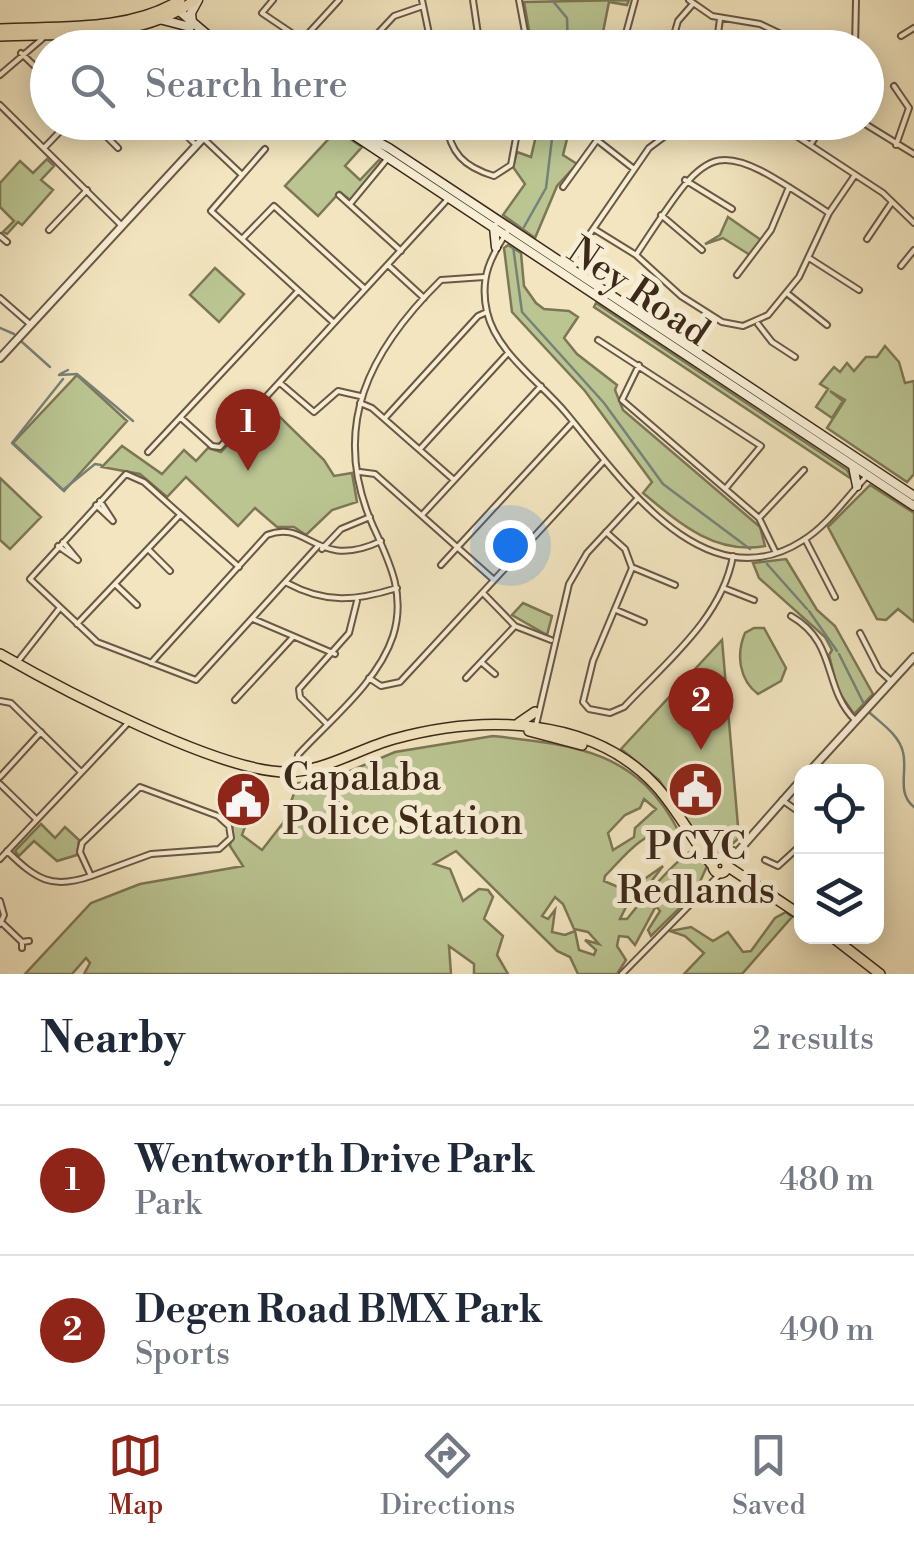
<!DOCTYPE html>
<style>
body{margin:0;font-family:"Libre Bodoni",serif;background:#f2f2f3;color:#1f2937}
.controls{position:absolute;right:30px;bottom:30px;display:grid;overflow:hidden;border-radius:20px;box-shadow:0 5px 25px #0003}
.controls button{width:90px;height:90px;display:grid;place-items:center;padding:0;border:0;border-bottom:2px solid #e0e1e3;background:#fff;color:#1f2937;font:50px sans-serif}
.you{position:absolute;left:510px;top:545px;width:35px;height:35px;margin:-25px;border:8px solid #fff;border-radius:50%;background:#1a73e8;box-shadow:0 0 0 15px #1a73e833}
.badge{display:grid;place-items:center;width:65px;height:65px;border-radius:50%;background:#8f2418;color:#fff;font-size:32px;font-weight:700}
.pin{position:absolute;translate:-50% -82px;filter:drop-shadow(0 2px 5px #0008)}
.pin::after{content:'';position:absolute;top:52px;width:35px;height:30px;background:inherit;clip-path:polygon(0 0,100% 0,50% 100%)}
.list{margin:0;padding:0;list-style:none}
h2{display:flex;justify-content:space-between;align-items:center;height:130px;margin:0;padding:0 40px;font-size:42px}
h2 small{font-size:32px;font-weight:400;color:#747a83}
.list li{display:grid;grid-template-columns:65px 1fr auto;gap:30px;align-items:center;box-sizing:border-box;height:150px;padding:0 40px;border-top:2px solid #e0e1e3}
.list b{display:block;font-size:38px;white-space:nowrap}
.list p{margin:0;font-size:32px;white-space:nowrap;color:#747a83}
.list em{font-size:32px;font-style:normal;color:#747a83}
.icon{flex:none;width:55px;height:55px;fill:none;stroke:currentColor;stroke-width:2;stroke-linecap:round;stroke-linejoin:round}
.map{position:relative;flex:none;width:914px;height:974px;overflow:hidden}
.search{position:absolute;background:#fff;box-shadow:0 5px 25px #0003;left:30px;right:30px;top:30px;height:110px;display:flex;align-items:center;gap:25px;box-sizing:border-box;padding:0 35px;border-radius:55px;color:#747a83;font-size:38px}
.sheet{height:430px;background:#fff}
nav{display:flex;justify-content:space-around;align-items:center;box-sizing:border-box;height:140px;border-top:2px solid #e0e1e3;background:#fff;font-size:28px;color:#747a83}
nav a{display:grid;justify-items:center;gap:5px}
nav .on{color:#8f2418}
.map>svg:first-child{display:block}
</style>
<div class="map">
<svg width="914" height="974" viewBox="0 0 914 974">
<rect width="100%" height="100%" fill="#f2e5bf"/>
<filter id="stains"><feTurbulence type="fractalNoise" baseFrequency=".002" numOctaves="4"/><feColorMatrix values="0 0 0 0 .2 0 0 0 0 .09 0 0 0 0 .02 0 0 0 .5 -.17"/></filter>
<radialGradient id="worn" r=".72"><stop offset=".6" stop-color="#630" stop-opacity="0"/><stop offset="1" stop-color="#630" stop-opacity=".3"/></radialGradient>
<path fill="#bac592" stroke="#7c7756" stroke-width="2.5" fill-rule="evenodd" d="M629 0 627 5 609 2 600 47H532L524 2Z
M539 123H571L563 155 577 164 557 186 535 238 503 215 525 184 513 167 517 152 531 157Z
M337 130 362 147 345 166 360 180 379 160 381 162 350 200 340 192 318 216 285 186Z
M47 159 54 166 41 180 53 190 22 225 18 222 7 234 3 232 14 221 0 207V183L20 161 33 173Z
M728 217 761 240 750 255 723 238 705 244 720 235Z
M508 245 521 253 524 286 536 303 544 309 569 311 578 317 564 338 577 354 617 385 615 390 623 410 760 527 765 546C715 555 679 523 643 493L652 482 585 391 512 312 504 248Z
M215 268 244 294 219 322 190 295Z
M596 303 847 470 853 480 594 307Z
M885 346 899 362 905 383 914 381V474L907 482 827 428 845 400 830 391 843 401 832 418 816 407 828 389 820 384 834 367 840 372 847 363 854 371 866 357H877Z
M77 375 127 421 64 491 13 443Z
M261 409 276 422 280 417 324 460 334 476 352 473 357 502 332 510 306 535 294 527H277L255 508 238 526 186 477 167 497 140 474 102 467 122 446 162 474 184 450 196 461 208 448 221 452Z
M0 478 41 517 10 549 0 540Z
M870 485 914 513V622L898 609 886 620 877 619 828 527Z
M786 559 817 610 835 626 873 694 854 714 838 691 829 655 832 650 825 637 759 578 753 563Z
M523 603 552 616 547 635 512 615Z
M754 628H764L786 668 781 681 758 694C739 680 736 654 745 633Z
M722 640 739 838 722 853 706 847 659 780 621 749Z
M493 736C576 745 639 751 680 834L668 839V832C644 829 621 860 605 876L604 881 618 887 624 883 633 887 663 866 638 899 628 903 620 919H627C641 901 674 861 693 850L707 866 695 893 651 936 648 930 660 911 656 906 635 945 628 937 619 936 617 946 626 960 617 974H578L570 957 557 951 456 851 434 864 450 869 463 901 479 889 488 890 493 897 484 919 503 936 497 955 508 974H474V964L449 946 451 974H84L90 963 86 958 72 974H25L91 903 140 884 243 866 230 846 233 821 249 815 242 835 262 850 283 823 298 783 338 776 395 752ZM644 799 656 809 635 828 634 837 613 850 608 833 625 815 640 808ZM555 897 563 904 574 929 588 932 599 944 585 940 596 950 594 955 579 950 575 931 565 935 552 932 555 910 548 919 542 916Z
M41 824 55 838 65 827 79 840 77 855 57 861 34 841 19 856 15 851Z
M786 912 792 917 742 974H684L704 953 685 936 670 931 691 927 713 941 728 932 743 952 751 951 775 918Z"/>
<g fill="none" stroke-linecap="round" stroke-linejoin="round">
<path stroke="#768278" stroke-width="2.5" d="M552 0 567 18 568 48
M524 227 546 188 554 122
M513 246 522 312 604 403 663 484 750 549
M0 328 14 334
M22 342 50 367
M60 374 68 370
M59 375 77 374 133 421
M63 379 12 443 63 490 95 464 101 465
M767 564 807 609
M809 611 837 651
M839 654 864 704
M870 713C882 724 899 735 903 752 908 771 896 793 914 807"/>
<defs>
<path id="minor" d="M273 0 262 13 302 40
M422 0 432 48
M473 0 478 34
M519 0 528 48
M689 0 712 16 760 24 798 42 847 48
M674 35 678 21 692 5
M901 36 914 28
M295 48 339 0
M364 48 394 16 423 6
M622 48 635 0
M716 48 720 19
M764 48 772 30
M855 48 856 0
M21 53 48 79
M0 75 42 39
M894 86 909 108 896 145
M0 105 122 226
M92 122 118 148
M173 122 196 145
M372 122V137
M446 122C450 153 464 167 494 176L511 165 519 122
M594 122 597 140 634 169
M775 122 883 193 914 223
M862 122 914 154
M351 125 361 122
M493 127 517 131
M419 134 447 131
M205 140 241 174
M811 144 825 122
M44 148 69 122
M265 149 211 211 334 323
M685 180 732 209
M563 187 597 140
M339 195 401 251
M350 204 388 158
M661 215 702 250
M510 227C491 256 479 277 487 312 496 352 540 382 566 413 619 476 703 604 802 541 827 526 846 498 866 477
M594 229 636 255 681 296 722 322 743 326 768 315 799 277 829 213 855 175
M49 230 87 190
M0 236 7 242
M242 239 274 206 365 289
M867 239 892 202
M636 255C713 138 711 135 829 213
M809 258 859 290
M569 264 649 148 684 122
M388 265 424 298
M901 266 914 250
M737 275 771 230 789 187
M788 294 827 325
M0 298 31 325
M758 324 772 342 795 357
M598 340 761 446 726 488
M639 365 622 400 759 518 776 553
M280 383 314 412 338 391 360 396
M360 403 372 408 454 480
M181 418 212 446 220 447 447 200
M385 418 478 316 487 312
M420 449 508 353
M148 452 298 291
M360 472 375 474 494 580
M96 505 113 521 100 501
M422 515 541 386
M759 518 804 470
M606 532 625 549 632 568 593 661 583 702 589 709 610 713 624 707C666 662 722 618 733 556
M805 539 835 597
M58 546 78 560 63 542
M148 549 170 571
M322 549 341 529 370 517
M441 565 573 422
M239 567 144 482 126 474 30 579 97 642 196 680 317 547
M634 568 675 585
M287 583C326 604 356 601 397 588
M115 584 137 605
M726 589 754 600
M483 593 515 626 551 640
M616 610 644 622
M791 616C838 643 822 687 855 720
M253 619 335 654
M77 624 180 515
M860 633 879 670 891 681
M19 660 59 609
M481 662 495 674
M151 663 267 535C308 518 316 572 381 541
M369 678 381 686 400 682 603 462
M466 678 514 627
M235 700 293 637
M0 701 11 703 81 772
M327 724 300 697 299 689 349 633 357 601
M536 725 569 584 587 553 637 499
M295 771 298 755C330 720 378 682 393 636 406 595 390 563 373 526 329 426 370 350 441 280L484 277
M0 777 41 732
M0 784 36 819
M782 800 802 814
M7 851C36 879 51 890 91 876L80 852 82 843 140 787 218 816 229 826 231 838 219 849 151 854 91 876
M0 859 127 724
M765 860 778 866 802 844
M0 901 4 915 0 924
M1 922 22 942
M22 948V942L29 941
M622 974 720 874"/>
<path id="tertiary" d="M0 358 218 122
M809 772 914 657
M721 859 733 851
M727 864 802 779"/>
<path id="secondary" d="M177 9 223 48
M163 20 190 27
M192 22 191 13 198 0
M334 122 914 506
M341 122 389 148 914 496
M494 227 496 247
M853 466 857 486"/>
<path id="primary" d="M0 29C58 26 129 32 180 0
M0 36C65 33 140 41 195 0
M0 654C61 689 219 772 286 772 324 772 358 749 394 739 481 715 591 715 656 786 678 810 693 841 713 866
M519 723 535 712
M529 731 582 745
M713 866a7 7 0 1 1 14 0a7 7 0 1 1-14 0Z
M727 866 802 916
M831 936 880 974"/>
</defs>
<use href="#minor" stroke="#6a5843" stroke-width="8"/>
<use href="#tertiary" stroke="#6a5843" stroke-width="10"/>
<use href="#secondary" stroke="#3d291a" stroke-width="11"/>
<use href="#primary" stroke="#3d291a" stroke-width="12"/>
<use href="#minor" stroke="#f7eed5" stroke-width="4"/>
<use href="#tertiary" stroke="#f7eed5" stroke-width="6"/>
<use href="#secondary" stroke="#f7eed5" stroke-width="8"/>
<use href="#primary" stroke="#f2e5bf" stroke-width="9"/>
</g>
<defs>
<symbol id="civic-disc" viewBox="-11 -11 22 22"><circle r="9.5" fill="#8f2418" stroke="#f7eed5"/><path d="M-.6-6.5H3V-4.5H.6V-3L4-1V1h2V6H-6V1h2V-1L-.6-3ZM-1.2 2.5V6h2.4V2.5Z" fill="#fff"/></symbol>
</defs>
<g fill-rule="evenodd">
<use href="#civic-disc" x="664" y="758" width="63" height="63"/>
<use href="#civic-disc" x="212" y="768" width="63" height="63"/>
</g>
<g text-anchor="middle" stroke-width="10" stroke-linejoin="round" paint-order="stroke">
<g font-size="38" fill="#3d291a" stroke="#f7eed5">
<text transform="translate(639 291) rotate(34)" y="13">Ney Road</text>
</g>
<g font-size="38" fill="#3d291a" stroke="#f7eed5" text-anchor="start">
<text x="283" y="790">Capalaba<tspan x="283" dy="44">Police Station</tspan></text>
<text x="696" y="859" text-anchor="middle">PCYC<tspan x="696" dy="44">Redlands</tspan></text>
</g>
</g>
<rect width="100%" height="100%" filter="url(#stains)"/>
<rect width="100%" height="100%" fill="url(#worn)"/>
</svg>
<div class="controls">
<button><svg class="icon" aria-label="locate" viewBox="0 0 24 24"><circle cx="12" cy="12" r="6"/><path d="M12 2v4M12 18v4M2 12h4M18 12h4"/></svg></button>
<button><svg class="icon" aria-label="layers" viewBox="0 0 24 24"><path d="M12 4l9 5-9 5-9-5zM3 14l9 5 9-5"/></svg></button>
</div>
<div class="you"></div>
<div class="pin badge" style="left:248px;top:471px">1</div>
<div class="pin badge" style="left:701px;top:750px">2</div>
<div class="search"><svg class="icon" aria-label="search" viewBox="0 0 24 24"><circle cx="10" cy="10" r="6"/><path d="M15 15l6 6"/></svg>Search here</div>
</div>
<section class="sheet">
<h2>Nearby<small>2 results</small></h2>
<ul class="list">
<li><span class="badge">1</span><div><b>Wentworth Drive Park</b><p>Park</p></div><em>480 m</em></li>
<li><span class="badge">2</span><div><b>Degen Road BMX Park</b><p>Sports</p></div><em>490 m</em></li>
</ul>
</section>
<nav>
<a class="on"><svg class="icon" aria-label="map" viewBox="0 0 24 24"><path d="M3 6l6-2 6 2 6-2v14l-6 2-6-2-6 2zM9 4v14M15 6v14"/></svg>Map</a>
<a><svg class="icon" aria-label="directions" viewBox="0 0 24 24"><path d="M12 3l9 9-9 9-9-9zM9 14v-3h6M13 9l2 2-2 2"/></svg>Directions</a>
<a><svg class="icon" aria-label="saved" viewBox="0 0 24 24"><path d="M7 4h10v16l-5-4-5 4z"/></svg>Saved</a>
</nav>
